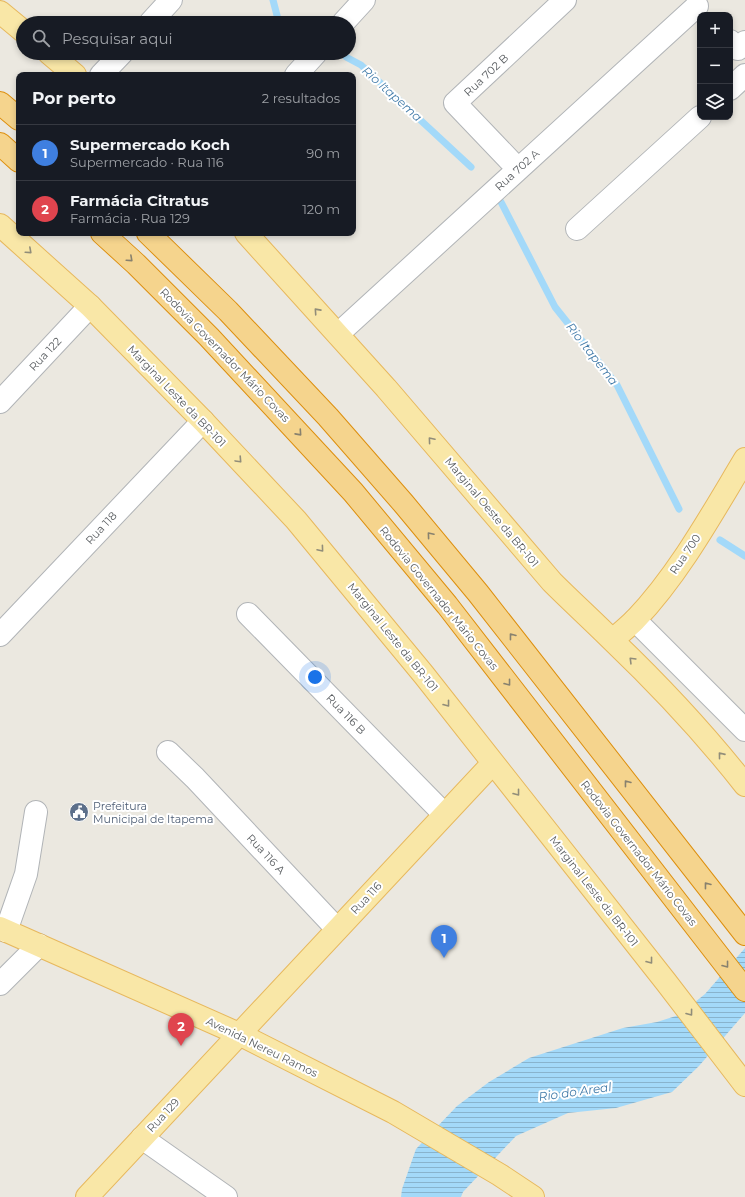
<!DOCTYPE html>
<html lang="pt">
<meta charset="utf-8">
<style>
body{margin:0;font-family:Montserrat,sans-serif;background:#242831;color:#f1f3f6}
.controls{position:absolute;right:12px;top:12px;display:grid;overflow:hidden;border-radius:8px;box-shadow:0 2px 6px #0003}
.controls button{width:36px;height:36px;display:grid;place-items:center;padding:0;border:0;border-bottom:1px solid #363941;background:#171b24;color:#f1f3f6;font:20px sans-serif}
.you{position:absolute;left:315px;top:677px;width:14px;height:14px;margin:-10px;border:3px solid #fff;border-radius:50%;background:#1a73e8;box-shadow:0 0 0 6px #1a73e833}
.badge{display:grid;place-items:center;width:26px;height:26px;border-radius:50%;background:#2563eb;color:#fff;font-size:13px;font-weight:700}
.pin{position:absolute;translate:-50% -33px;filter:drop-shadow(0 1px 2px #0008)}
.pin::after{content:'';position:absolute;top:21px;width:14px;height:12px;background:inherit;clip-path:polygon(0 0,100% 0,50% 100%)}
.list{margin:0;padding:0;list-style:none}
h2{display:flex;justify-content:space-between;align-items:center;height:52px;margin:0;padding:0 16px;font-size:17px}
h2 small{font-size:13px;font-weight:400;color:#9ea1a6}
.list li{display:grid;grid-template-columns:26px 1fr auto;gap:12px;align-items:center;box-sizing:border-box;height:56px;padding:0 16px;border-top:1px solid #363941}
.list b{display:block;font-size:15px;white-space:nowrap}
.list p{margin:0;font-size:13px;white-space:nowrap;color:#9ea1a6}
.list em{font-size:13px;font-style:normal;color:#9ea1a6}
.icon{flex:none;width:22px;height:22px;fill:none;stroke:currentColor;stroke-width:2;stroke-linecap:round;stroke-linejoin:round}
.map{position:relative;flex:none;width:745px;height:1197px;overflow:hidden}
.search{position:absolute;background:#171b24;box-shadow:0 2px 6px #0003;left:16px;top:16px;width:340px;height:44px;display:flex;align-items:center;gap:10px;box-sizing:border-box;padding:0 14px;border-radius:22px;color:#9ea1a6;font-size:15px}
.panel{position:absolute;background:#171b24;box-shadow:0 2px 6px #0003;left:16px;top:72px;width:340px;height:164px;border-radius:8px}
.map>svg:first-child{display:block}
</style>
<div class="map">
<svg width="745" height="1197" viewBox="0 0 745 1197">
<defs>
<pattern id="water-rules" width="6" height="5" patternUnits="userSpaceOnUse"><rect width="6" height="5" fill="#a3d9f9"/><path d="M0 2.5h6" fill="none" stroke="#88b3cd"/></pattern>
</defs>
<rect width="100%" height="100%" fill="#ebe8e0"/>
<path fill="url(#water-rules)" d="M745 948V1013L699 1066 672 1092 616 1108 568 1113 516 1136 463 1192 461 1197H401L402 1189 416 1149 457 1106 489 1082 529 1058 623 1028 657 1022 679 1015 705 994Z"/>
<g fill="none" stroke-linecap="round" stroke-linejoin="round">
<path stroke="#a3d9f9" stroke-width="7" d="M273 0 279 23
M346 57 361 65 471 167
M501 202 555 307 617 385 679 509
M720 540 745 556"/>
<defs>
<path id="minor" d="M150 23 171 0
M343 23 364 0
M730 41 738 49 745 42
M101 75 122 53
M296 75 316 53
M730 89 745 75
M518 169 455 103 565 0
M577 229 700 117
M338 334 697 6
M0 402 90 306
M248 614 444 814
M635 620 745 730
M0 635 203 421
M168 752 195 778 337 929
M6 931 26 874 36 812
M0 984 39 945
M142 1138 226 1197"/>
<path id="major" d="M0 12 23 31
M49 53 75 75
M0 225 90 306 203 421 296 520 424 675 666 982 745 1085
M246 233 386 388 552 582C572 602 593 621 613 641 660 686 705 734 745 785
M613 640C620 633 628 627 635 620 679 574 713 512 745 459
M0 928 239 1034 393 1112 500 1175 533 1197
M87 1197 493 763"/>
<path id="highway" d="M0 103 19 119
M0 144 19 161
M102 233 136 264 209 337 353 492 447 605 745 990
M148 233 228 311 328 417 404 504 478 593 745 934"/>
</defs>
<use href="#minor" stroke="#b1b4b7" stroke-width="24"/>
<use href="#major" stroke="#e7b85d" stroke-width="24"/>
<use href="#highway" stroke="#dd8f0e" stroke-width="24"/>
<use href="#minor" stroke="#fff" stroke-width="22"/>
<use href="#major" stroke="#f9e7a7" stroke-width="22"/>
<use href="#highway" stroke="#f5d48d" stroke-width="22"/>
</g>
<defs><path id="oneway-chevron" d="M-2-3.5L2.5 0L-2 3.5" fill="none" stroke-width="1.6" stroke-linecap="round" stroke-linejoin="round"/></defs>
<g stroke="#918d79">
<use href="#oneway-chevron" transform="translate(29 251) rotate(42)"/>
<use href="#oneway-chevron" transform="translate(317 311) rotate(-132)"/>
<use href="#oneway-chevron" transform="translate(431 440) rotate(-130)"/>
<use href="#oneway-chevron" transform="translate(239 460) rotate(47)"/>
<use href="#oneway-chevron" transform="translate(321 549) rotate(50)"/>
<use href="#oneway-chevron" transform="translate(632 660) rotate(-135)"/>
<use href="#oneway-chevron" transform="translate(447 704) rotate(52)"/>
<use href="#oneway-chevron" transform="translate(721 755) rotate(-129)"/>
<use href="#oneway-chevron" transform="translate(517 793) rotate(52)"/>
<use href="#oneway-chevron" transform="translate(650 961) rotate(52)"/>
<use href="#oneway-chevron" transform="translate(690 1013) rotate(53)"/>
</g>
<g stroke="#88816e">
<use href="#oneway-chevron" transform="translate(130 259) rotate(42)"/>
<use href="#oneway-chevron" transform="translate(299 433) rotate(48)"/>
<use href="#oneway-chevron" transform="translate(430 535) rotate(-130)"/>
<use href="#oneway-chevron" transform="translate(512 636) rotate(-128)"/>
<use href="#oneway-chevron" transform="translate(508 683) rotate(52)"/>
<use href="#oneway-chevron" transform="translate(627 783) rotate(-128)"/>
<use href="#oneway-chevron" transform="translate(707 885) rotate(-128)"/>
<use href="#oneway-chevron" transform="translate(726 965) rotate(52)"/>
</g>
<defs>
<symbol id="civic-disc" viewBox="-11 -11 22 22"><circle r="9.5" fill="#5c6f8a" stroke="#fff"/><path d="M-.6-6.5H3V-4.5H.6V-3L4-1V1h2V6H-6V1h2V-1L-.6-3ZM-1.2 2.5V6h2.4V2.5Z" fill="#fff"/></symbol>
</defs>
<g fill-rule="evenodd">
<use href="#civic-disc" x="68" y="801" width="22" height="22"/>
</g>
<g text-anchor="middle" stroke-width="4" stroke-linejoin="round" paint-order="stroke">
<g font-size="11" fill="#595d60" stroke="#fff">
<text transform="translate(486 75) rotate(-43)" y="4">Rua 702 B</text>
<text transform="translate(517 170) rotate(-42)" y="4">Rua 702 A</text>
<text transform="translate(45 354) rotate(-47)" y="4">Rua 122</text>
<text transform="translate(225 355) rotate(46)" y="4">Rodovia Governador Mário Covas</text>
<text transform="translate(177 396) rotate(46)" y="4">Marginal Leste da BR-101</text>
<text transform="translate(492 512) rotate(50)" y="4">Marginal Oeste da BR-101</text>
<text transform="translate(101 528) rotate(-47)" y="4">Rua 118</text>
<text transform="translate(685 554) rotate(-56)" y="4">Rua 700</text>
<text transform="translate(439 598) rotate(51)" y="4">Rodovia Governador Mário Covas</text>
<text transform="translate(393 637) rotate(51)" y="4">Marginal Leste da BR-101</text>
<text transform="translate(346 714) rotate(46)" y="4">Rua 116 B</text>
<text transform="translate(639 853) rotate(52)" y="4">Rodovia Governador Mário Covas</text>
<text transform="translate(266 854) rotate(47)" y="4">Rua 116 A</text>
<text transform="translate(594 891) rotate(52)" y="4">Marginal Leste da BR-101</text>
<text transform="translate(366 898) rotate(-47)" y="4">Rua 116</text>
<text transform="translate(262 1047) rotate(26)" y="4">Avenida Nereu Ramos</text>
<text transform="translate(163 1115) rotate(-47)" y="4">Rua 129</text>
</g>
<g font-size="11" fill="#4e5e75" stroke="#fff" text-anchor="start">
<text x="93" y="810">Prefeitura<tspan x="93" dy="13">Municipal de Itapema</tspan></text>
</g>
<g font-size="12" font-style="italic" fill="#427ba9" stroke="#fff">
<text transform="translate(392 94) rotate(42)" y="4">Rio Itapema</text>
<text transform="translate(592 354) rotate(52)" y="4">Rio Itapema</text>
<text transform="translate(575 1092) rotate(-8)" y="4">Rio do Areal</text>
</g>
</g>
</svg>
<div class="controls">
<button>+</button>
<button>−</button>
<button><svg class="icon" aria-label="layers" viewBox="0 0 24 24"><path d="M12 4l9 5-9 5-9-5zM3 14l9 5 9-5"/></svg></button>
</div>
<div class="you"></div>
<div class="pin badge" style="left:444px;top:958px;background:#3f7fe0">1</div>
<div class="pin badge" style="left:181px;top:1046px;background:#e0444e">2</div>
<div class="search"><svg class="icon" aria-label="search" viewBox="0 0 24 24"><circle cx="10" cy="10" r="6"/><path d="M15 15l6 6"/></svg>Pesquisar aqui</div>
<section class="panel">
<h2>Por perto<small>2 resultados</small></h2>
<ul class="list">
<li><span class="badge" style="background:#3f7fe0">1</span><div><b>Supermercado Koch</b><p>Supermercado · Rua 116</p></div><em>90 m</em></li>
<li><span class="badge" style="background:#e0444e">2</span><div><b>Farmácia Citratus</b><p>Farmácia · Rua 129</p></div><em>120 m</em></li>
</ul>
</section>
</div>
